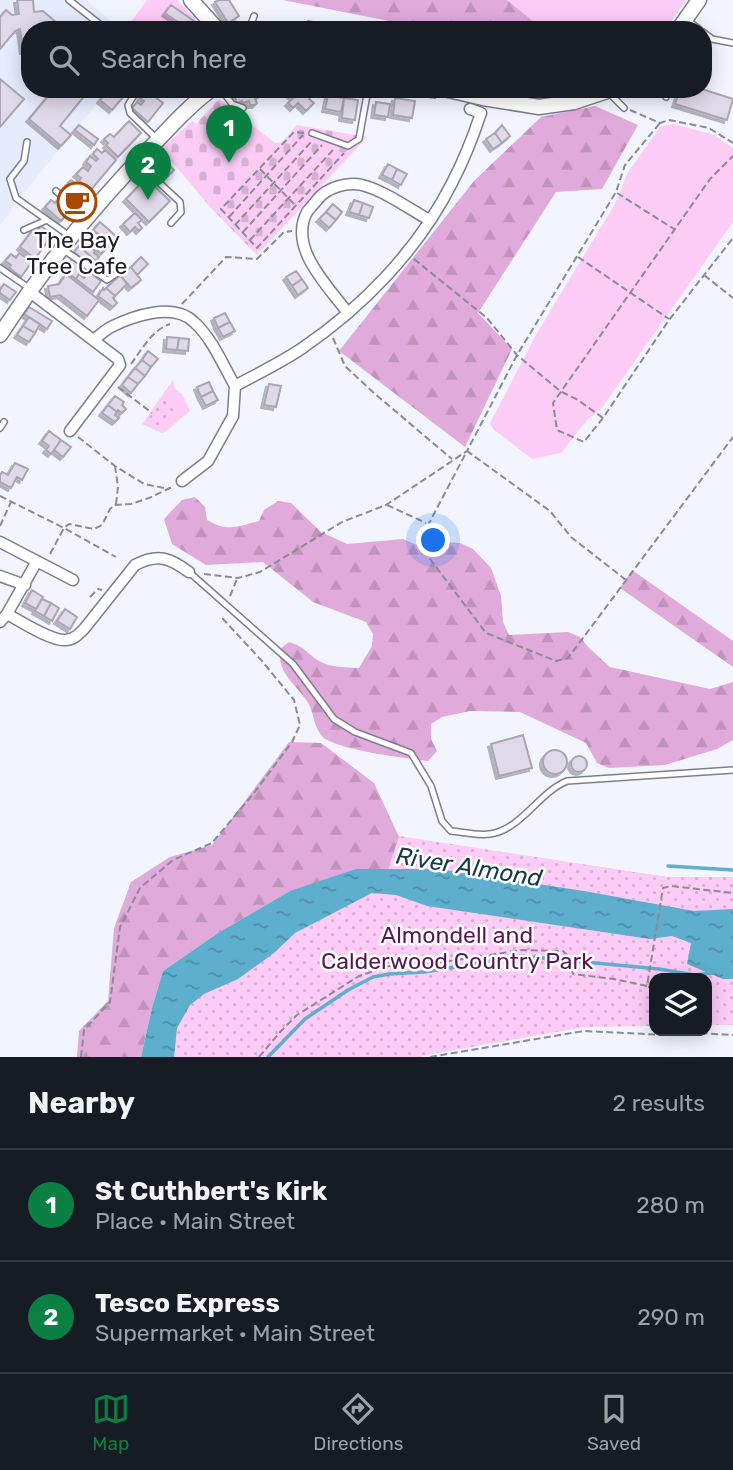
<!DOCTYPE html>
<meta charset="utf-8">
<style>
body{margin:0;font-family:Rubik,sans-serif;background:#242831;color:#f1f3f6}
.controls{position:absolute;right:21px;bottom:21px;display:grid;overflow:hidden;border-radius:14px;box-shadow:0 4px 18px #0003}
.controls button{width:63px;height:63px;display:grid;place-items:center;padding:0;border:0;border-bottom:2px solid #363941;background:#171b24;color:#f1f3f6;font:35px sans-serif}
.you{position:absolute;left:434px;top:541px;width:24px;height:24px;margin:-18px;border:5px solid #fff;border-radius:50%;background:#1a73e8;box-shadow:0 0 0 10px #1a73e833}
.badge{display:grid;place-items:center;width:46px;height:46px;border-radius:50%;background:#0b8043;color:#fff;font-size:23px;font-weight:700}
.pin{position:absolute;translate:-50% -58px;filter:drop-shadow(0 2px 4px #0008)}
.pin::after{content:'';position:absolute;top:37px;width:24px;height:21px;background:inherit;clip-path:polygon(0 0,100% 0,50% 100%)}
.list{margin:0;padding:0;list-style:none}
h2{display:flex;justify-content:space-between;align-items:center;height:91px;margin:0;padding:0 28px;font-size:30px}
h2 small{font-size:23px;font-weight:400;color:#9ea1a6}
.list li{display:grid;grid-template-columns:46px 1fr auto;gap:21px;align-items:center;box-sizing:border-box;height:112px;padding:0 28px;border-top:2px solid #363941}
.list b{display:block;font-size:26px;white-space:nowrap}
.list p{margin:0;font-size:23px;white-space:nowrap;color:#9ea1a6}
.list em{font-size:23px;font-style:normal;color:#9ea1a6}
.icon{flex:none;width:38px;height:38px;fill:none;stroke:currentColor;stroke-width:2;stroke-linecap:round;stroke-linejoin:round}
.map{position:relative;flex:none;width:733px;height:1057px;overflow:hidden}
.search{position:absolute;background:#171b24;box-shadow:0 4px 18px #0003;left:21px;right:21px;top:21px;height:77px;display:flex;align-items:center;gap:18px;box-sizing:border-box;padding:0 24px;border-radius:28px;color:#9ea1a6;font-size:26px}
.sheet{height:315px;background:#171b24}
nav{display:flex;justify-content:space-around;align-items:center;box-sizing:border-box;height:98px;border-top:2px solid #363941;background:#171b24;font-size:19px;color:#9ea1a6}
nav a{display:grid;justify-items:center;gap:4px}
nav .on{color:#0b8043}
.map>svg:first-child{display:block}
</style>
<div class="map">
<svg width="733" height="1057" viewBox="0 0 733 1057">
<defs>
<pattern id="forest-firs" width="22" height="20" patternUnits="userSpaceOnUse" patternTransform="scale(1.75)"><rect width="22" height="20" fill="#e0aadb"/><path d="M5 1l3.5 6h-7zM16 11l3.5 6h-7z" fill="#c092bc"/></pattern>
<pattern id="cemetery-stones" width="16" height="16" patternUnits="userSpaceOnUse" patternTransform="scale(1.75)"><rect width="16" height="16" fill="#fcccf7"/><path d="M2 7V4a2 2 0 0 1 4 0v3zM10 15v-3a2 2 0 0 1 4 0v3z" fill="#d8afd4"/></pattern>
<pattern id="park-dots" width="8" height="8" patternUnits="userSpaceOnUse" patternTransform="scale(1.75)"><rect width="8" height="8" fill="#fcccf7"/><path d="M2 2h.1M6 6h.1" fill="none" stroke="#d8afd4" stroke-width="1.8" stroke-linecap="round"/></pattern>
<pattern id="water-ripples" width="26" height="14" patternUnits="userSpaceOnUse" patternTransform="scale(1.75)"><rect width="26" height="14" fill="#5eaece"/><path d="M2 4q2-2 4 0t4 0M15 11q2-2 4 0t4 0" fill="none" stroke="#4d8da7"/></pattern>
<filter id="shadow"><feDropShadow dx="-3" dy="3" stdDeviation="0" flood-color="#0004"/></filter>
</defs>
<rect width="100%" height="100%" fill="#f2f4fe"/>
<path fill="#e7ebfe" d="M0 0H86L122 30H30V89H109L34 180 0 225Z"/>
<path fill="#fcccf7" d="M147 0H177L206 30H125Z
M507 0H686L665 30H544Z
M674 124 714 135 733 148V222L601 409 587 420 561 453 532 459 493 429 490 423 537 333 615 204 628 172 661 126Z
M173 380 175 389 182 394 190 411 165 432 162 433 142 424Z"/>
<path fill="url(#forest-firs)" d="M283 0H507L544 30H414V26Z
M595 106 638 125 602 189 556 192 478 313 512 349 465 447 339 351 474 181 541 117Z
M195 497 205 507 207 520C227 532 238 527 259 521L264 510 278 501 291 503 321 532 347 544 403 539 417 545 446 542 460 543 473 549 491 568 501 596 503 622 509 635 568 632 580 637 589 648 610 667 710 689 733 682V740L717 749 665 765 609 768 597 763 586 743 520 712 470 711 442 717 431 724V739L437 751 428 761C409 759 332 749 322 736 313 726 314 711 307 701 293 681 280 676 279 650L289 642C307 648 306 653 319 661 331 668 346 667 359 668L372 646 373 634 366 622 313 602 263 562 206 565 172 544 164 519 182 500Z
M632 570 733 641V667L620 588Z
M289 742 321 743 374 783 399 837 666 877H733L290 891 218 933 163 971 152 1008 141 1057H77L79 1031 108 1001 114 928 131 882 170 857 212 845Z"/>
<path fill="url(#cemetery-stones)" d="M219 99 275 143 282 142 297 125 367 137 257 255 211 208 161 149 192 121 196 124Z"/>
<path fill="url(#park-dots)" d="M164 396 177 406C177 418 169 423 161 430L151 427 146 422Z
M399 836 666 877H733V1025H707V978H654V1026L585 1027 426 1055 421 1057H152L172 983 386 876Z"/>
<path fill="url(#water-ripples)" d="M356 869H438L584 891 694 911 733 909V979H723L687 964 691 943 672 936 650 939 427 906 396 895 372 893 295 933 274 953 238 979 204 994 190 1005 177 1028 174 1057H141L152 1008 163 971 218 933 290 891Z"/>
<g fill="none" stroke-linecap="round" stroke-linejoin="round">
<path stroke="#5eaece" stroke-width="3.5" d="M668 866 733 870
M268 1057 305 1019 348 990 373 977 389 974 424 972 521 956 659 969 694 975 713 973"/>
</g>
<path fill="#dfd9e9" stroke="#aaa4b3" stroke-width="2" filter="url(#shadow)" d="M17 0H33L34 12 43 11 65 30H30V50L23 51 20 29 15 31 0 49V17L6 10 12 15 19 14Z
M219 0H229L239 16 228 23 215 2Z
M171 5 201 26 198 30H189L165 13Z
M308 21 325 24 324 30H307Z
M0 79 24 99 0 127Z
M54 89H90L60 126 71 135 61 146 29 119Z
M109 89 127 90 124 94 125 95 112 110 100 100Z
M242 89H256L259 97 255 99 257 103 255 105H250L249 101 243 103 242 101 237 103 233 93Z
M284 89H304L311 97 309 99 314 103 306 111 298 103 293 108 288 103 293 98Z
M680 89H702L733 99 727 120 675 104Z
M146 90 163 103 148 122 132 108 137 102 141 105 144 101 140 98Z
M328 95 344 98 341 112 325 109Z
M344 98 358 100 355 120 342 118Z
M395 98 415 101 412 118 393 115Z
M376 102 390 104 388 117 374 115Z
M129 121 141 133 118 157 106 145 108 143 104 139 110 134 114 137Z
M79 125 98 139 94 145 75 130Z
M502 125 510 136 502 143 495 133Z
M495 133 502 143 493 149 486 139Z
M97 149 102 153 105 150 116 160 91 190 79 181 81 178 76 174 83 167 88 171 91 166 86 162 90 156 96 161 98 159 93 154Z
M164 160 174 170 166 178 156 168Z
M388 164 397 169 392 180 382 175Z
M397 169 407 174 401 185 392 180Z
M146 178 170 201 149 222 126 199Z
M71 180 88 194 77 207 65 197 68 194 65 191 70 185 68 183Z
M60 198 72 208 61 221 45 207 51 200 55 203Z
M354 200 363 203 359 215 349 212Z
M363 203 373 207 369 218 359 215Z
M333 204 342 212 336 220 326 212Z
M326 212 336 220 329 228 319 219Z
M135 213 142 220 138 223 142 228 139 231 135 227 130 232 123 224Z
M100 222 118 238 113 245 93 230Z
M41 226 49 232 47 236 50 238 35 259 20 247 34 228 37 231Z
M93 230 105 241 104 242 108 246 105 250 88 236Z
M88 236 105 250 101 254 97 250 95 251 84 241Z
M84 241 95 251 94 253 99 257 96 261 79 246Z
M79 246 96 261 92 265 87 260 86 262 74 252Z
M19 253 32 262 21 277 9 268 11 265 5 261 11 254 16 258Z
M141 257 148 264 137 275 131 267Z
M72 259 89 272 84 278 79 274 76 279 64 270Z
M131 267 141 280 131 288 120 275Z
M296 271 302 279 292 286 286 277Z
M89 272 101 281 93 292 76 279 79 274 84 278Z
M66 274 99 300 87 316 60 295 50 297 48 286 59 284Z
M120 275 127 284 115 296 106 288Z
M302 279 308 288 298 295 292 286Z
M4 284 16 292 10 300 0 293V290Z
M103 288 104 290 106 288 115 296 113 298 117 303 113 307 98 296Z
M29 307 52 321 47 329 24 314Z
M225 313 230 322 218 328 214 318Z
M29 317 40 324 35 333 23 326Z
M230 322 235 331 223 337 218 328Z
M23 326 35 333 29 342 17 335Z
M167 337 179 338 177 350 166 349Z
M179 338 189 339 188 351 177 350Z
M148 351 158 359 151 367 142 360Z
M142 360 151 367 145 376 135 368Z
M135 368 145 376 138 384 128 377Z
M128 377 138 384 131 393 122 385Z
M209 382 213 391 201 397 197 387Z
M269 384 281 386 276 407 264 405Z
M213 391 218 400 206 406 201 397Z
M115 396 124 402 122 405 126 409 122 413 118 410 117 412 108 405Z
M108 405 117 412 115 415 119 418 115 422 102 413Z
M49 431 61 440 51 454 46 450 49 446 42 441Z
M61 440 71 447 63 457 54 450Z
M15 463 28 469 22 480 17 477 11 488 0 482V475L2 472 8 475Z
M32 590 43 597 36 609 25 603Z
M42 599 51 603 44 616 35 611Z
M51 603 59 608 52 621 44 616Z
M65 609 77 617 70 629 57 621Z
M523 735 532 768 499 776 491 744Z
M543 762a12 12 0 1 1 24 0a12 12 0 1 1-24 0Z
M571 764a8 8 0 1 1 16 0a8 8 0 1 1-16 0Z"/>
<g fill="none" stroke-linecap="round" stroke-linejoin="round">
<defs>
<path id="lane" d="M69 0 102 26 103 30
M686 19 700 30
M249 30 254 16
M703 32 712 39 733 43
M138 89 128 105 130 113 156 138
M221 89 232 104 243 108
M609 93 624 108
M666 97 669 89
M312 133 348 146 359 139 368 89
M27 142 24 161 10 179 16 198 71 237
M139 164 180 202 181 212 171 223
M56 191 85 217
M24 230 47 220
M64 250 107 280 119 272
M0 268 29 288
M0 428 4 422
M189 572 293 664 334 719 355 732 411 753 431 786 442 821 451 831C463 832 478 836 490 834 522 829 538 793 567 781L733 770"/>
<path id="street" d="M30 292 118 359 120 365 70 431
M347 312C328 286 288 248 307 212 310 208 314 204 317 200 327 187 347 182 362 185 385 191 408 208 429 220
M93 340C99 336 105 330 111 327 133 316 173 302 194 322 212 338 223 365 235 386
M235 386C257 374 280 363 301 349 363 307 418 250 452 183 464 160 473 137 481 113L470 109
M182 481 208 461 233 416 235 386
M0 542 73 580
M0 576 25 585
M7 614C20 621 51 641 65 640 73 640 78 635 84 629L135 565C158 553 170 558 189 572
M0 622 7 614 37 561"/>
<path id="secondary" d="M191 0 218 30
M678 30 699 0
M444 89 483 98 539 107 574 102 613 89
M0 335C44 267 97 202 154 144 172 125 190 105 212 89"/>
</defs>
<use href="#lane" stroke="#7c7e8d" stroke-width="8"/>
<use href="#street" stroke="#7c7e8d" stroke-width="13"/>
<use href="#secondary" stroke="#7c7e8d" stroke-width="17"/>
<path stroke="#8a8b94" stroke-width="2" stroke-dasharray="7 3.5" stroke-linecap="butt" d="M425 89 427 97 436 98
M630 110 660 123 669 120 709 128 733 143
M304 133 294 132 221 209 257 248 344 153
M260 169 295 205
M617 193 674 229
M229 217 303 135
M235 225 312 141
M243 232 322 145
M250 240 333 150
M578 257 669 319
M414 259 487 318 517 355 560 391 578 400 603 418 669 320 733 238
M704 275 733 298
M182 304 226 257 257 259 284 232 292 231
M333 338 345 366 375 394 452 459
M131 364C142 349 152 330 170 324
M118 387 152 413
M603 418 584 442 557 430 553 403 710 179 733 156
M78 437 115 466 144 484 169 489
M115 466 118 487 116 504
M0 496 64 528 116 557
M387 505 426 523
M0 526 11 502
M50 554 64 528 69 524 94 529 102 525 110 509 115 505 131 504 149 498 172 487
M204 574 238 578 260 572 342 522 386 505 467 451 517 355 616 192 625 165 660 123
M626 580 571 537 550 511 467 451 425 531 424 551 486 633 556 661 568 658 733 437
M230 596 237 579
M90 597 98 589 102 590
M648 987 654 988
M81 1057 84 1030 110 1002 120 927 140 888 173 860 212 843 254 793 292 742 300 725 294 700 262 661 223 619 224 615
M259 1057 281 1031 297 1015 359 976 389 966 424 965 522 950 563 951 568 956 573 974 614 979 647 986 663 888 671 886 733 893
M430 1057 584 1031 666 1035 697 1033 733 1035"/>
<use href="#lane" stroke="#fff" stroke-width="5"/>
<use href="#street" stroke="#fff" stroke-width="10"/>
<use href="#secondary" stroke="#fff" stroke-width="14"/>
</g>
<defs>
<symbol id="cafe-ring" viewBox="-11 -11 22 22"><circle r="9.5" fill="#fff" stroke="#a94900" stroke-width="1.5"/><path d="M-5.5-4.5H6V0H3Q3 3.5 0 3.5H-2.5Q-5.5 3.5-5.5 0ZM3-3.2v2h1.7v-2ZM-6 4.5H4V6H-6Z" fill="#a94900"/></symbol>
</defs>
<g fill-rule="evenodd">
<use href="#cafe-ring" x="55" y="180" width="44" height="44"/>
</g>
<g text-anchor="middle" stroke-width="5" stroke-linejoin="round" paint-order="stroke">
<g font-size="23" fill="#202128" stroke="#fff">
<text x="77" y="248">The Bay<tspan x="77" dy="26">Tree Cafe</tspan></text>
</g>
<g font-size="23" fill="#571754" stroke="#fff">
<text x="457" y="943">Almondell and<tspan x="457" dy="26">Calderwood Country Park</tspan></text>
</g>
<g font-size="24" font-style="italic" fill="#153a48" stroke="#fff">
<text transform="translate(469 867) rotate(9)" y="8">River Almond</text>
</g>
</g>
</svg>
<div class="controls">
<button><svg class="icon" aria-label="layers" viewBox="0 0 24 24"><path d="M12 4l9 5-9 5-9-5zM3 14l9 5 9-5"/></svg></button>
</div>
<div class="you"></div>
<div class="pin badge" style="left:229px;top:163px">1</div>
<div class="pin badge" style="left:148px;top:200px">2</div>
<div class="search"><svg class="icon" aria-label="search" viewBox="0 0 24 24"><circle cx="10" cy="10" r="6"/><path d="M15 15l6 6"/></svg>Search here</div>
</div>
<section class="sheet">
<h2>Nearby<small>2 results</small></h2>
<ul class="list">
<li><span class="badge">1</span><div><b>St Cuthbert's Kirk</b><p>Place · Main Street</p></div><em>280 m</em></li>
<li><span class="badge">2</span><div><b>Tesco Express</b><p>Supermarket · Main Street</p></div><em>290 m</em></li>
</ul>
</section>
<nav>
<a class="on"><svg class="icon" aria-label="map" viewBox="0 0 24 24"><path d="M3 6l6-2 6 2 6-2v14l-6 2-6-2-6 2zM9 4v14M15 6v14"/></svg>Map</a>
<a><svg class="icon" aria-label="directions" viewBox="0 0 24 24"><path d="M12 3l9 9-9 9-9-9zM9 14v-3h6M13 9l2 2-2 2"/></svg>Directions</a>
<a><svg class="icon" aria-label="saved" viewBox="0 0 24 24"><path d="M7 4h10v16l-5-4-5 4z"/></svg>Saved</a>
</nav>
